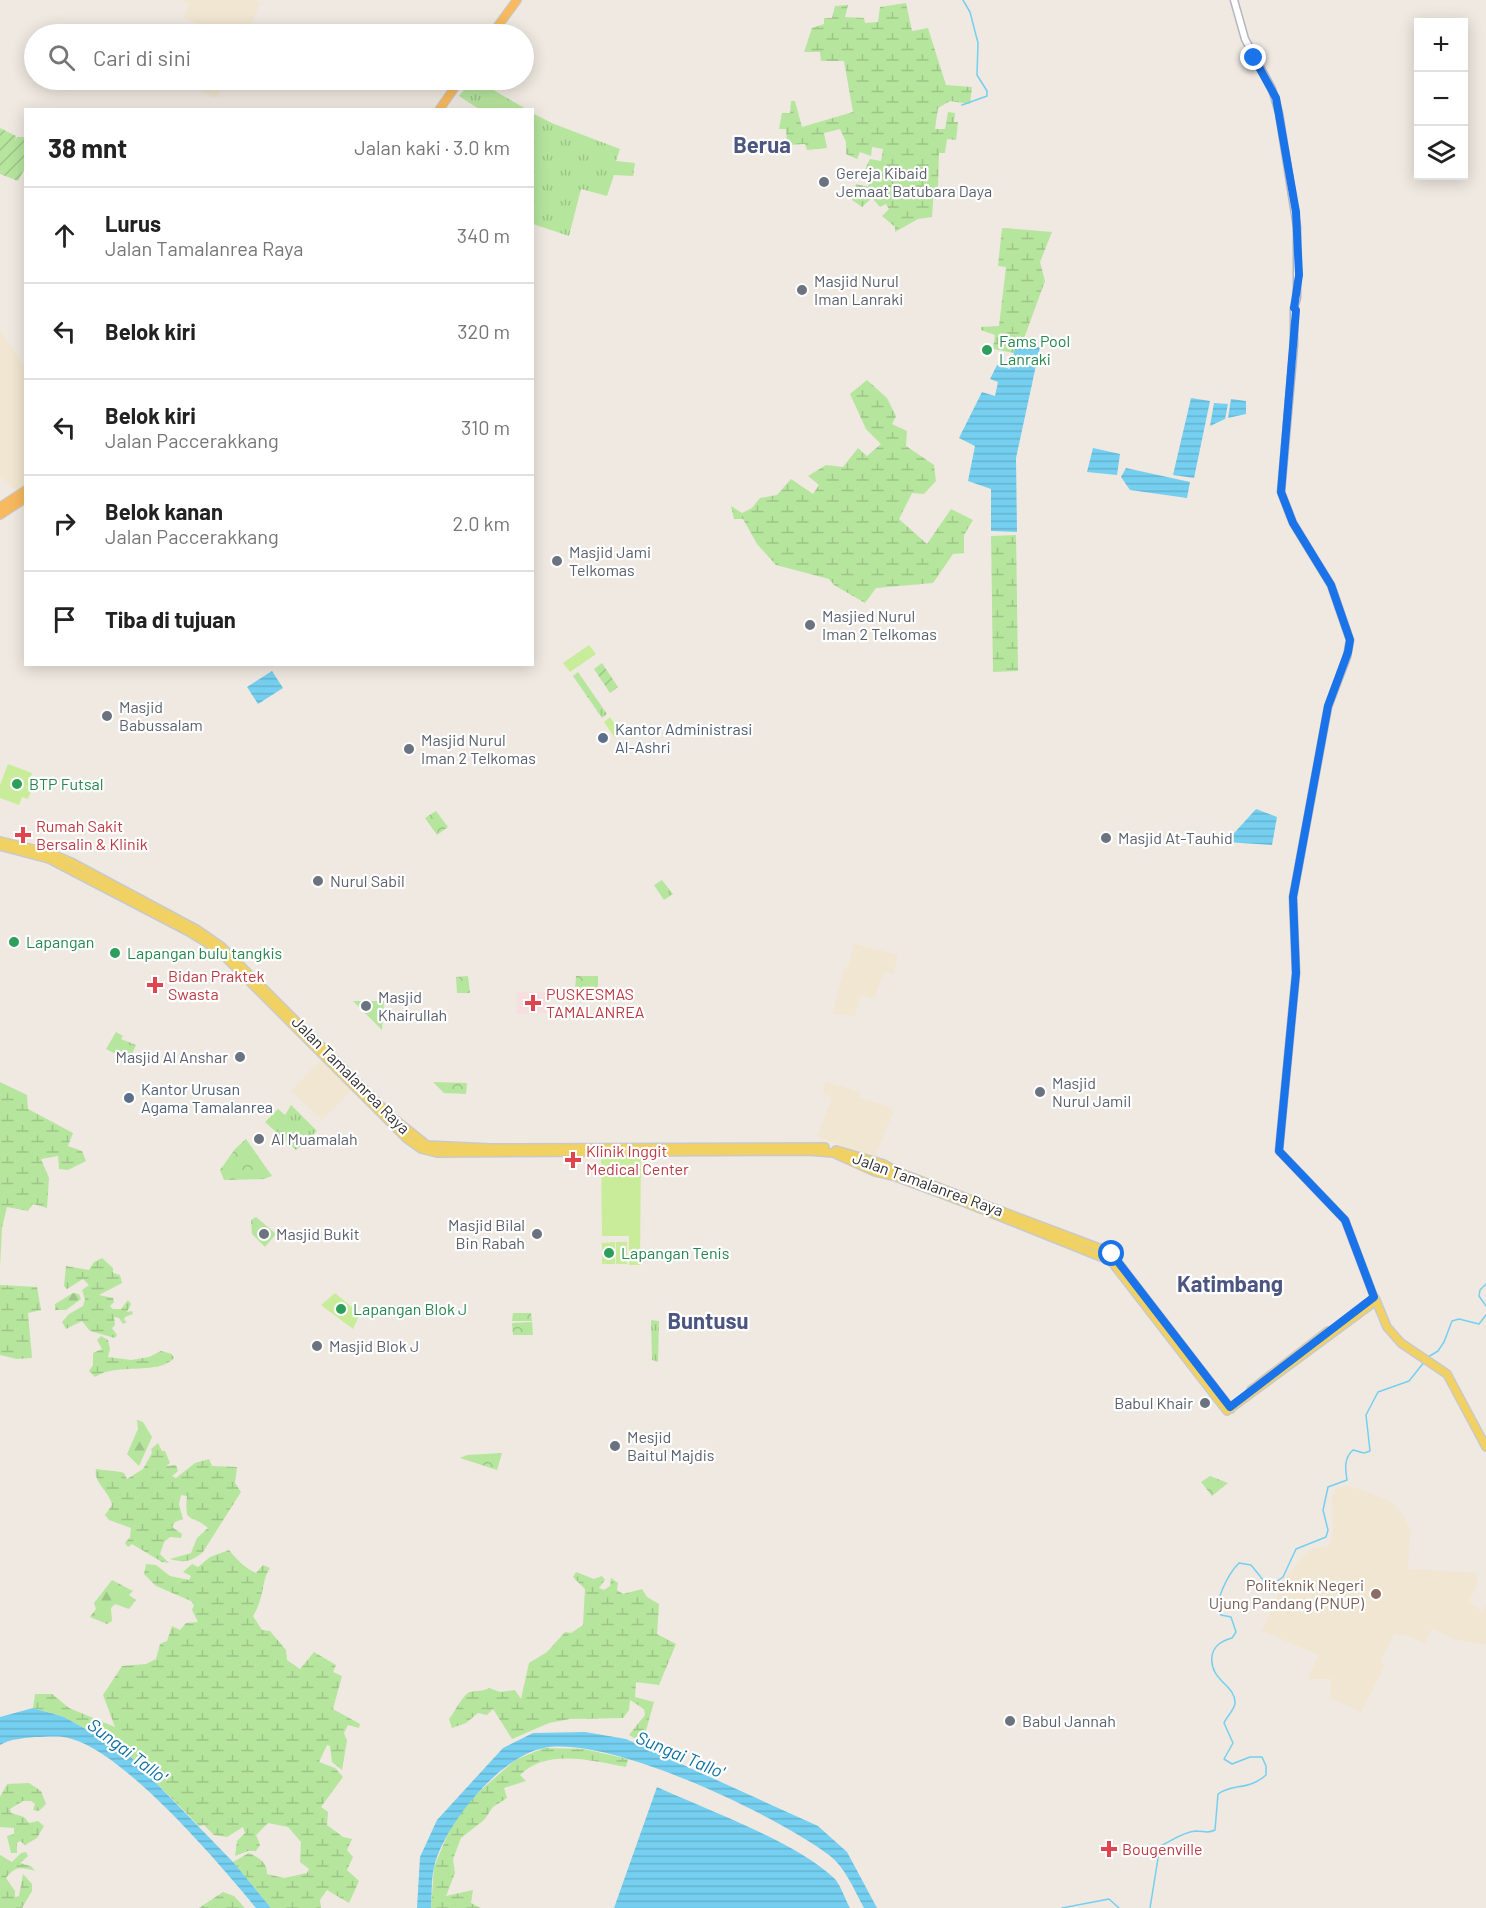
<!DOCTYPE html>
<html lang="id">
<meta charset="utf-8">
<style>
body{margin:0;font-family:Barlow,sans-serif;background:#f2f2f2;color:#222}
.controls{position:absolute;right:18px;top:18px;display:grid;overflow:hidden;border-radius:0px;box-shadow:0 3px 15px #0003}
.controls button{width:54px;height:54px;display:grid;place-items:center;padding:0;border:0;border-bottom:2px solid #e0e0e0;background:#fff;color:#222;font:30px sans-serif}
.stop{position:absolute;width:18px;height:18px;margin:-14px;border:4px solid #1a73e8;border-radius:50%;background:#fff}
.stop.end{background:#1a73e8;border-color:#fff;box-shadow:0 2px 6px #0008}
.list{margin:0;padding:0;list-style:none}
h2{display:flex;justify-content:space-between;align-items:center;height:78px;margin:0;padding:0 24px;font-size:26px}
h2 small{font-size:20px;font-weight:400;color:#767676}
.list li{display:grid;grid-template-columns:39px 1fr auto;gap:18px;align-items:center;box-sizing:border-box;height:96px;padding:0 24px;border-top:2px solid #e0e0e0}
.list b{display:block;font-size:22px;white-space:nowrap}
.list p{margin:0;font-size:20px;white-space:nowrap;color:#767676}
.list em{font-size:20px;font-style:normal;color:#767676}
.icon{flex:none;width:33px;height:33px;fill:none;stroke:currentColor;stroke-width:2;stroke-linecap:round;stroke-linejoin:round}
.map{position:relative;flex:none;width:1486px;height:1908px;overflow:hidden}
.search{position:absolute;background:#fff;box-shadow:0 3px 15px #0003;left:24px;top:24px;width:510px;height:66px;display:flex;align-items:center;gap:15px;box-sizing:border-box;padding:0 21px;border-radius:33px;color:#767676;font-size:22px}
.panel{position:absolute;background:#fff;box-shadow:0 3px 15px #0003;left:24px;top:108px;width:510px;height:558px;border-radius:0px}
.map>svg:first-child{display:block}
</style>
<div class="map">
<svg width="1486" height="1908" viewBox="0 0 1486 1908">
<defs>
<pattern id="grass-tufts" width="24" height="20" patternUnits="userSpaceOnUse" patternTransform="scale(1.5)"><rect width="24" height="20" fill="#b6e59e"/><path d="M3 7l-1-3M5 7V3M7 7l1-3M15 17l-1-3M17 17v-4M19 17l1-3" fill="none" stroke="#9dc588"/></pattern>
<pattern id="forest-firs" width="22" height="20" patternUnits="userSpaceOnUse" patternTransform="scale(1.5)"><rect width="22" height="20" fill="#b6e59e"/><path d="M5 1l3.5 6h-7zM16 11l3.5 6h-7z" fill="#9dc588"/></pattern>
<pattern id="wetland-marsh" width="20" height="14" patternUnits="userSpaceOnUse" patternTransform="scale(1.5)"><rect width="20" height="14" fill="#b6e59e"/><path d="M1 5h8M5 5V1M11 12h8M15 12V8" fill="none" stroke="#9dc588"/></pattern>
<pattern id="park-crowns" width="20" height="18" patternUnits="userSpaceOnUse" patternTransform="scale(1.5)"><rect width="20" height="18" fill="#b6e59e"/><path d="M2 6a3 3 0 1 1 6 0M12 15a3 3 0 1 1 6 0" fill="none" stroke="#9dc588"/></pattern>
<pattern id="garden-furrows" width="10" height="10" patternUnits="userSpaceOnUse" patternTransform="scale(1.5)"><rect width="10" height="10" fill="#b6e59e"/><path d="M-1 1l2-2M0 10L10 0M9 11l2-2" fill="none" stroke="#9dc588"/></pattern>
<pattern id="water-rules" width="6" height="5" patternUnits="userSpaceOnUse" patternTransform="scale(1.5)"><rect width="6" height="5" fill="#75cff0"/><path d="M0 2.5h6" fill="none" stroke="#66b2ce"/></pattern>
</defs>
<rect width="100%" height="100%" fill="#efe9e1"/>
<path fill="#f0e6d1" d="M181 0H254L260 3 247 34H207L209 30 184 18 189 4Z
M190 80H225L217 98 188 86Z
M0 330 25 367V486L17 491 0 477Z
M854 944 898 955 893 974 884 972 874 999 860 995 855 1016 833 1014 844 968 848 969Z
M322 1059 353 1089 322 1120 291 1091Z
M826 1082 860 1092 859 1098 888 1106 893 1112 874 1159 817 1136 832 1098 823 1093Z
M1350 1486 1383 1498 1396 1506 1404 1517 1410 1529 1408 1569 1477 1573 1476 1588 1468 1601 1482 1611 1486 1606V1645L1453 1639 1432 1628 1425 1644 1410 1636 1394 1634 1380 1662 1385 1665 1361 1712 1330 1698 1332 1679H1308L1319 1655 1262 1631 1284 1581 1296 1564 1311 1549 1327 1546 1330 1542 1333 1529 1332 1496 1336 1488Z"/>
<path fill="#f5dfe0" d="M517 992H549V1013L517 1014Z"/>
<path fill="url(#grass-tufts)" d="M472 80H476L526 109H479L459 96Z
M532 113 554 124 620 149 616 161 635 163 633 176 614 175 607 196 581 189 569 236 533 224Z
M578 672 607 714 602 718 573 676Z
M662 880 673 894 664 900 654 885Z
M116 1032 123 1036 121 1039 136 1045 129 1061 106 1049Z
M291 1105 317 1131 296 1150 265 1122 278 1109 285 1115Z
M651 1320 659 1321 658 1362 652 1360Z"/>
<path fill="url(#forest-firs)" d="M73 1293 79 1294 81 1299 66 1310H55V1304Z
M137 1420 143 1422 152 1437 139 1466 127 1454 138 1429Z
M112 1580 133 1591 129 1595 136 1600 129 1609 115 1604 111 1608 112 1621 107 1624 90 1617 96 1609 94 1603Z"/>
<path fill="url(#wetland-marsh)" d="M906 3 912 31 928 28 946 85 972 87 970 104 950 101 938 108 935 129H945L948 112 955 113 954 122H958L956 140 947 139 945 153H939L938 188 934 189 932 217 918 219 895 232V227L882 216 889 209 886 204 880 207 872 198 862 207 852 200 856 184 868 187 870 179 881 182 882 172 872 169 870 174 864 171 870 159 881 161 883 149 872 147 871 156 860 152 857 159 846 154V142L840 129 824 133 827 148 807 150 805 144 787 145 786 129H779L782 113H790L791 101H795L802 127 853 112 844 61H821L820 52H804L812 28 824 24V18H832L835 6 848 5 845 17 864 18 865 23 878 22 880 7Z
M1002 228 1052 232 1040 262 1045 281 1022 344H1016L1014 353 993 349 995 335 981 330V327L999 326 1006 267 998 266Z
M867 380 887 398 896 416 892 424 907 431 906 446 934 465 936 481 924 494 912 493 899 519 927 544 951 509 973 520 964 535V553L953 554 933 583 876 588 865 603 834 585 829 579 776 565 757 544 743 519H734L731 506 742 513 752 508 760 498 777 495 791 479 813 494 819 485 808 476 826 465 843 467 858 448 867 456 881 444 866 429 850 394Z
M1016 535 1018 671 993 672 991 536Z
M0 1082 27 1095 28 1109 73 1133 68 1146 82 1151 86 1161 68 1170 59 1169 58 1156 41 1159 49 1178 47 1208 33 1204 28 1211 7 1207 2 1228 0 1267Z
M102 1258 113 1268V1273L120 1275 122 1283 99 1295 113 1298 114 1302 110 1306 113 1309H121L128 1300 131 1304 127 1312 132 1311 133 1314 125 1317 124 1320 127 1322 123 1324 119 1318 114 1317 115 1325 112 1328 117 1335 115 1338 90 1331 82 1321 66 1329 62 1322 69 1314 83 1306 85 1299 82 1290 89 1285 83 1279 67 1289 64 1286 66 1266 89 1270 94 1262Z
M0 1285 37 1287 41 1310 28 1313 32 1358 17 1359 0 1355Z
M101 1336 108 1340 110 1349 108 1357 131 1360 149 1357 161 1351 172 1354 174 1358C158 1376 117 1362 95 1377L89 1371 93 1365V1353L102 1349 97 1340Z
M158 1443 162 1451H165L170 1463 166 1466 176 1465 178 1471 172 1476 176 1478 195 1463 209 1459 212 1466 237 1467 235 1483 241 1492 203 1552C191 1562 184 1563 170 1559L191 1553 197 1538 208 1528C192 1513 184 1526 187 1496L181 1495 179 1504 183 1519 175 1522 172 1527 182 1534 181 1538 170 1537 164 1542 160 1554 169 1563 162 1562 132 1544 128 1547 125 1543 130 1537 131 1528 109 1520 105 1515 112 1505C110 1492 93 1483 96 1469 105 1471 116 1470 124 1473L127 1479 143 1469 152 1453 151 1449Z
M229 1550C237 1560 245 1568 256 1573L263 1565 270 1568C261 1581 265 1597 253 1616L262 1630 270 1631 286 1650 287 1660 300 1669 314 1652 336 1665 333 1672 342 1676 333 1709 360 1724 359 1728 348 1725 344 1733 347 1741 342 1770 332 1762 330 1746 327 1745 319 1762 335 1768 343 1777 321 1807 328 1812 327 1825 343 1837 352 1839 347 1850 353 1857 347 1870 359 1881 349 1903 327 1890 320 1900 321 1908H271L233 1862 249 1853C259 1858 267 1862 267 1874L284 1878 307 1873 309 1869 300 1862 301 1842 288 1827 268 1823 256 1835 260 1845 256 1851H248L235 1856 237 1841 245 1833 243 1827 227 1837 214 1835 204 1825 199 1826 125 1751 64 1717 33 1708 35 1694H52L69 1708 115 1727 103 1695 122 1666 146 1664 156 1659 160 1644 167 1641 172 1626 180 1630 186 1623 198 1622 192 1610 194 1605 191 1601 156 1586 144 1574 146 1564 156 1565 170 1576 189 1580 191 1576 183 1572 192 1564 198 1567 210 1557Z
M576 1572 594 1579 602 1576 605 1580 599 1588 604 1590 610 1586 611 1578 618 1583 617 1590 623 1594 642 1589 647 1597 659 1604 657 1634 676 1644 659 1685 636 1682 635 1697 654 1702 645 1734 636 1739 629 1735 645 1715 644 1709 630 1700 629 1710 623 1718 570 1719 549 1723 512 1739 493 1709 487 1715 478 1713 466 1723 452 1728 449 1719C455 1712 463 1694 470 1692 477 1690 482 1692 489 1688L500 1692 515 1690 521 1699 529 1663 547 1652 565 1632 571 1633 583 1625 585 1589 573 1577Z
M544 1748 584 1749 628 1759 626 1767C592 1761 547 1748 520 1775L526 1781 504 1788 507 1798 493 1807 484 1820 461 1838 453 1859 455 1873 446 1896 473 1890 471 1903 481 1908H431L434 1867 453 1822 472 1798 515 1760Z
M29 1783 41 1791 46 1804 39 1811 33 1810 35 1804 31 1801H23L10 1809 11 1813 24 1817 29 1823 38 1821 44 1826 37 1838 25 1845 20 1841 17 1843V1853H11L7 1836 14 1834V1828L0 1827V1797L7 1784Z
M26 1852 28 1856 20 1863 31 1866 35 1871C21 1867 15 1866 6 1878L15 1891V1897L19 1896 23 1874 32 1884V1891L22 1908H0V1855L12 1862 21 1853Z
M223 1892 234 1896 245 1908H199Z"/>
<path fill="url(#park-crowns)" d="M436 811 448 827 437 835 425 818Z
M468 976 470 993H457L456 977Z
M576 976H598V992H575Z
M353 1001H384L382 1030Z
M433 1082 467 1083 466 1094 444 1093Z
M246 1139 272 1176 264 1179 224 1180 220 1170 235 1149Z
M256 1217 276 1234 265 1247 252 1234 251 1220Z
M513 1313H531L532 1321H512Z
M532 1322 533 1335H513L512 1323Z
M502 1453 497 1470 460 1458 467 1455Z
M1210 1476 1228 1483 1212 1496 1201 1482Z"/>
<path fill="url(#garden-furrows)" d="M0 128 16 136 15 141 17 137H25V168L18 181 0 174Z
M602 663 618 687 610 693 594 669Z"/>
<path fill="#c9ec9a" d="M589 645 596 654 570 672 563 663Z
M610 717 621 734 615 738 604 722Z
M8 764 32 773 30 780 35 782 28 799 22 797 19 805 0 798V785Z
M601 1155H641L640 1265H629V1236H602Z
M615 1242V1264H602V1243Z
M616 1242H627V1264H616Z
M335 1293 360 1314 353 1329 321 1305Z"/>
<path fill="url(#water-rules)" d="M1016 344 1040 347 1016 458 1017 532 991 531V489L968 481 975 446 959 438 982 392 995 396 998 382 990 379 997 365 1010 369Z
M1191 398 1210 401 1194 478 1173 475Z
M1231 399 1246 401V414L1228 418Z
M1214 403 1228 404 1225 419 1210 426Z
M1093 448 1120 454 1117 475 1087 472Z
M1126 468 1190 482 1187 498 1130 490 1121 477Z
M272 671 283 688 258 704 247 687Z
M1256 809 1277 817 1272 845 1226 842Z
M33 1708 64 1717 125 1751 233 1862 271 1908H256C218 1862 127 1755 72 1739 61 1735 47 1737 35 1737 24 1738 10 1739 0 1745V1717Z
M585 1732 626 1739 818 1826 847 1852 877 1908H864C854 1890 846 1868 829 1855 776 1815 609 1735 544 1748 500 1756 444 1825 434 1867 431 1880 432 1895 431 1908H417L420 1857 437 1820 503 1748 533 1733Z
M657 1787C707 1810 797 1842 835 1879 841 1886 845 1899 850 1908H614Z"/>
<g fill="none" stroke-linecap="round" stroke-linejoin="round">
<path stroke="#75cff0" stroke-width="1.5" d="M962 105 987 96V91L977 75 978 43 970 12 963 0
M1486 1284 1480 1290 1479 1296 1486 1306
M1428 1357 1438 1351 1444 1342 1452 1321 1459 1319 1479 1324 1486 1315
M1062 1908 1109 1899 1119 1908
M1150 1908 1160 1846C1172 1841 1182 1832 1196 1831 1204 1831 1208 1834 1215 1830L1218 1794C1233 1783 1248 1791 1266 1775V1766L1262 1757H1250L1232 1764 1224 1759 1233 1743 1224 1723C1227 1716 1236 1708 1235 1702 1235 1685 1209 1680 1212 1656 1214 1645 1222 1641 1232 1638L1236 1632 1231 1617 1221 1615C1212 1603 1229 1573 1239 1563L1251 1565 1264 1581 1273 1584 1283 1577 1296 1549 1326 1537 1328 1530 1323 1510 1328 1487 1347 1480C1345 1468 1344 1458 1353 1450L1364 1453 1370 1451 1366 1415 1378 1392 1409 1381 1425 1361"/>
<defs>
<path id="secondary" d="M1234 0 1245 39 1272 89 1279 113 1297 227V298L1294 308V345L1281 492 1293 523 1331 585 1350 640 1347 657 1328 707 1293 897 1296 973 1279 1151 1345 1220 1374 1297"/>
<path id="primary" d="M0 841 50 853 71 862 198 930 221 946 392 1117 427 1145 490 1148 825 1147
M0 846 49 859 189 932 218 950 407 1139 421 1149 437 1153 808 1151 833 1153 875 1172 896 1177 966 1203 1111 1261 1227 1411 1376 1301
M836 1150 884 1164 898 1172 1110 1252 1231 1409
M1375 1298 1387 1327 1401 1343 1447 1374 1486 1447
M1251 1390 1328 1331"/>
<path id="trunk" d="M492 34 517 0
M439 110 460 80
M0 507 26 490
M0 515 26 498"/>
</defs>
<use href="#secondary" stroke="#b4b7c1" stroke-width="9"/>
<use href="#primary" stroke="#c9c9c9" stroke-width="10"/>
<use href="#trunk" stroke="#c9c9c9" stroke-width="10"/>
<use href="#secondary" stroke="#fff" stroke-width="6"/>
<use href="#primary" stroke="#f2d163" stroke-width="7"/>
<use href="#trunk" stroke="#f8ba60" stroke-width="8"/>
</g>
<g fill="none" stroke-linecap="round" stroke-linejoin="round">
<path stroke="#1a73e8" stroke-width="8" d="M1112 1254 1230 1407 1374 1297 1345 1220 1279 1151 1296 973 1293 897 1328 706 1348 652 1350 640 1331 585 1293 523 1281 492 1296 310 1294 308 1299 275 1296 212 1276 98 1254 58"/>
</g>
<g fill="#6b7280" stroke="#fff" stroke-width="2">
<circle cx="824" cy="182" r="6"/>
<circle cx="802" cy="290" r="6"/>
<circle cx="557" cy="561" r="6"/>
<circle cx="810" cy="625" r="6"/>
<circle cx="107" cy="716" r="6"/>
<circle cx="409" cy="749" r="6"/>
<circle cx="1106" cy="838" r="6"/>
<circle cx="318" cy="881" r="6"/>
<circle cx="366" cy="1006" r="6"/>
<circle cx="240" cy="1057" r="6"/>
<circle cx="1040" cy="1092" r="6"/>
<circle cx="259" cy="1139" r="6"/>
<circle cx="264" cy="1234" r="6"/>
<circle cx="537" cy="1234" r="6"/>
<circle cx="317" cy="1346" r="6"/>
<circle cx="1205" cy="1403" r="6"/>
<circle cx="615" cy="1446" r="6"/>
<circle cx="1010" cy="1721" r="6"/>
</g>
<g fill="#2e9e5b" stroke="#fff" stroke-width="2">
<circle cx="987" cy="350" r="6"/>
<circle cx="17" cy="784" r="6"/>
<circle cx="14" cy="942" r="6"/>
<circle cx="115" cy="953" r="6"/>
<circle cx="609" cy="1253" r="6"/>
<circle cx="341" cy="1309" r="6"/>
</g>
<g fill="#5c6f8a" stroke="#fff" stroke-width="2">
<circle cx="603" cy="738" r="6"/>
<circle cx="129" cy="1098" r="6"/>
</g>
<g fill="#e0444e" stroke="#fff" stroke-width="2">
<path d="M20 826h6v6h6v6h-6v6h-6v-6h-6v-6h6z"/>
<path d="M152 976h6v6h6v6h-6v6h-6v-6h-6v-6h6z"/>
<path d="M530 994h6v6h6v6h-6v6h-6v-6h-6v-6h6z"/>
<path d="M570 1151h6v6h6v6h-6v6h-6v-6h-6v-6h6z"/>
<path d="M1106 1840h6v6h6v6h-6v6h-6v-6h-6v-6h6z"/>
</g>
<circle fill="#8d6e63" stroke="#fff" stroke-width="2" cx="1376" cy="1594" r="6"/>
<g text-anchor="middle" stroke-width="4.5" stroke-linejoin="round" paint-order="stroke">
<g font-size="16" fill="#5b616d" stroke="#fff" text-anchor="start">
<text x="836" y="179">Gereja Kibaid<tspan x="836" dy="18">Jemaat Batubara Daya</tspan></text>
<text x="814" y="287">Masjid Nurul<tspan x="814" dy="18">Iman Lanraki</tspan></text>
<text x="569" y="558">Masjid Jami<tspan x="569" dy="18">Telkomas</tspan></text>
<text x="822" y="622">Masjied Nurul<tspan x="822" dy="18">Iman 2 Telkomas</tspan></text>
<text x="119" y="713">Masjid<tspan x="119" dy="18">Babussalam</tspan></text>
<text x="421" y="746">Masjid Nurul<tspan x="421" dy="18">Iman 2 Telkomas</tspan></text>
<text x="1118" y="844">Masjid At-Tauhid</text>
<text x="330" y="887">Nurul Sabil</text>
<text x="378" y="1003">Masjid<tspan x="378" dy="18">Khairullah</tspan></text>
<text x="228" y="1063" text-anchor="end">Masjid Al Anshar</text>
<text x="1052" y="1089">Masjid<tspan x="1052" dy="18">Nurul Jamil</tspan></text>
<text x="271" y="1145">Al Muamalah</text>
<text x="525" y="1231" text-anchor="end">Masjid Bilal<tspan x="525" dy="18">Bin Rabah</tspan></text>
<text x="276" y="1240">Masjid Bukit</text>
<text x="329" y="1352">Masjid Blok J</text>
<text x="1193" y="1409" text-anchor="end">Babul Khair</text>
<text x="627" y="1443">Mesjid<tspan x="627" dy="18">Baitul Majdis</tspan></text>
<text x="1022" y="1727">Babul Jannah</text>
</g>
<g font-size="16" fill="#27864d" stroke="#fff" text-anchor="start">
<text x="999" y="347">Fams Pool<tspan x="999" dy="18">Lanraki</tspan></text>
<text x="29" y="790">BTP Futsal</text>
<text x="26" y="948">Lapangan</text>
<text x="127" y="959">Lapangan bulu tangkis</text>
<text x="621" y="1259">Lapangan Tenis</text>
<text x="353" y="1315">Lapangan Blok J</text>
</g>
<g font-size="16" fill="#4e5e75" stroke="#fff" text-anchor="start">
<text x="615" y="735">Kantor Administrasi<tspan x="615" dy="18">Al-Ashri</tspan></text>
<text x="141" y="1095">Kantor Urusan<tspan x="141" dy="18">Agama Tamalanrea</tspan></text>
</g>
<g font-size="16" fill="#be3a42" stroke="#fff" text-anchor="start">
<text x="36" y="832">Rumah Sakit<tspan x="36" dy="18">Bersalin &amp; Klinik</tspan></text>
<text x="168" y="982">Bidan Praktek<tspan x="168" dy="18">Swasta</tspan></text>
<text x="546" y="1000">PUSKESMAS<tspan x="546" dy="18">TAMALANREA</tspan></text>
<text x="586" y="1157">Klinik Inggit<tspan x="586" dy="18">Medical Center</tspan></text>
<text x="1122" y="1855">Bougenville</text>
</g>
<g font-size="16" fill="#2e2e2e" stroke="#fff">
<text transform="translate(351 1075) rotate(45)" y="6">Jalan Tamalanrea Raya</text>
<text transform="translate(928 1184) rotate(20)" y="6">Jalan Tamalanrea Raya</text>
</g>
<g font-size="16" fill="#785e54" stroke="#fff" text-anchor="end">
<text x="1364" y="1591">Politeknik Negeri<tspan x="1364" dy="18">Ujung Pandang (PNUP)</tspan></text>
</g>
<g font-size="18" font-style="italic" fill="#0d6fa3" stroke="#fff">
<text transform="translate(127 1751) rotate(37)" y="6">Sungai Tallo'</text>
<text transform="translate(680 1755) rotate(23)" y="6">Sungai Tallo'</text>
</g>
<g font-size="22" font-weight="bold" fill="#4d5680" stroke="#fff">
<text x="762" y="153">Berua</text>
<text x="1230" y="1292">Katimbang</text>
<text x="708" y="1329">Buntusu</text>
</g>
</g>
</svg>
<div class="controls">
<button>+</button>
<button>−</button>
<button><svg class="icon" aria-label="layers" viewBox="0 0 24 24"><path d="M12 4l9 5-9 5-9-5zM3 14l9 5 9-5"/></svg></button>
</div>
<div class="stop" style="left:1112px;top:1254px"></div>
<div class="stop end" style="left:1254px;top:58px"></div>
<div class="search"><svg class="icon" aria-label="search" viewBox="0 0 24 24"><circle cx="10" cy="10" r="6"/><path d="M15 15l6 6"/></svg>Cari di sini</div>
<section class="panel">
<h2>38 mnt<small>Jalan kaki · 3.0 km</small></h2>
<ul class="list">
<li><svg class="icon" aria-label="ahead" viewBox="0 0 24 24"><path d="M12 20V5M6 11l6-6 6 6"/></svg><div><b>Lurus</b><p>Jalan Tamalanrea Raya</p></div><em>340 m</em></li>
<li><svg class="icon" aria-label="left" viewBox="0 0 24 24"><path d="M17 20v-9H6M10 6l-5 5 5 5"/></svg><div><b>Belok kiri</b></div><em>320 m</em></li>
<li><svg class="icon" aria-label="left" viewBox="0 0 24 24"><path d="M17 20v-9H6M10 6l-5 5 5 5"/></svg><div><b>Belok kiri</b><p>Jalan Paccerakkang</p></div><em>310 m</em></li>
<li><svg class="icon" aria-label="right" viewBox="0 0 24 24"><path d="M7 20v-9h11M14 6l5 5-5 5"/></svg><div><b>Belok kanan</b><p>Jalan Paccerakkang</p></div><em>2.0 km</em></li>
<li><svg class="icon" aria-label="arrive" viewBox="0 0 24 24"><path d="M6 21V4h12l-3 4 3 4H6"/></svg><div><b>Tiba di tujuan</b></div></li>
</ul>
</section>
</div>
